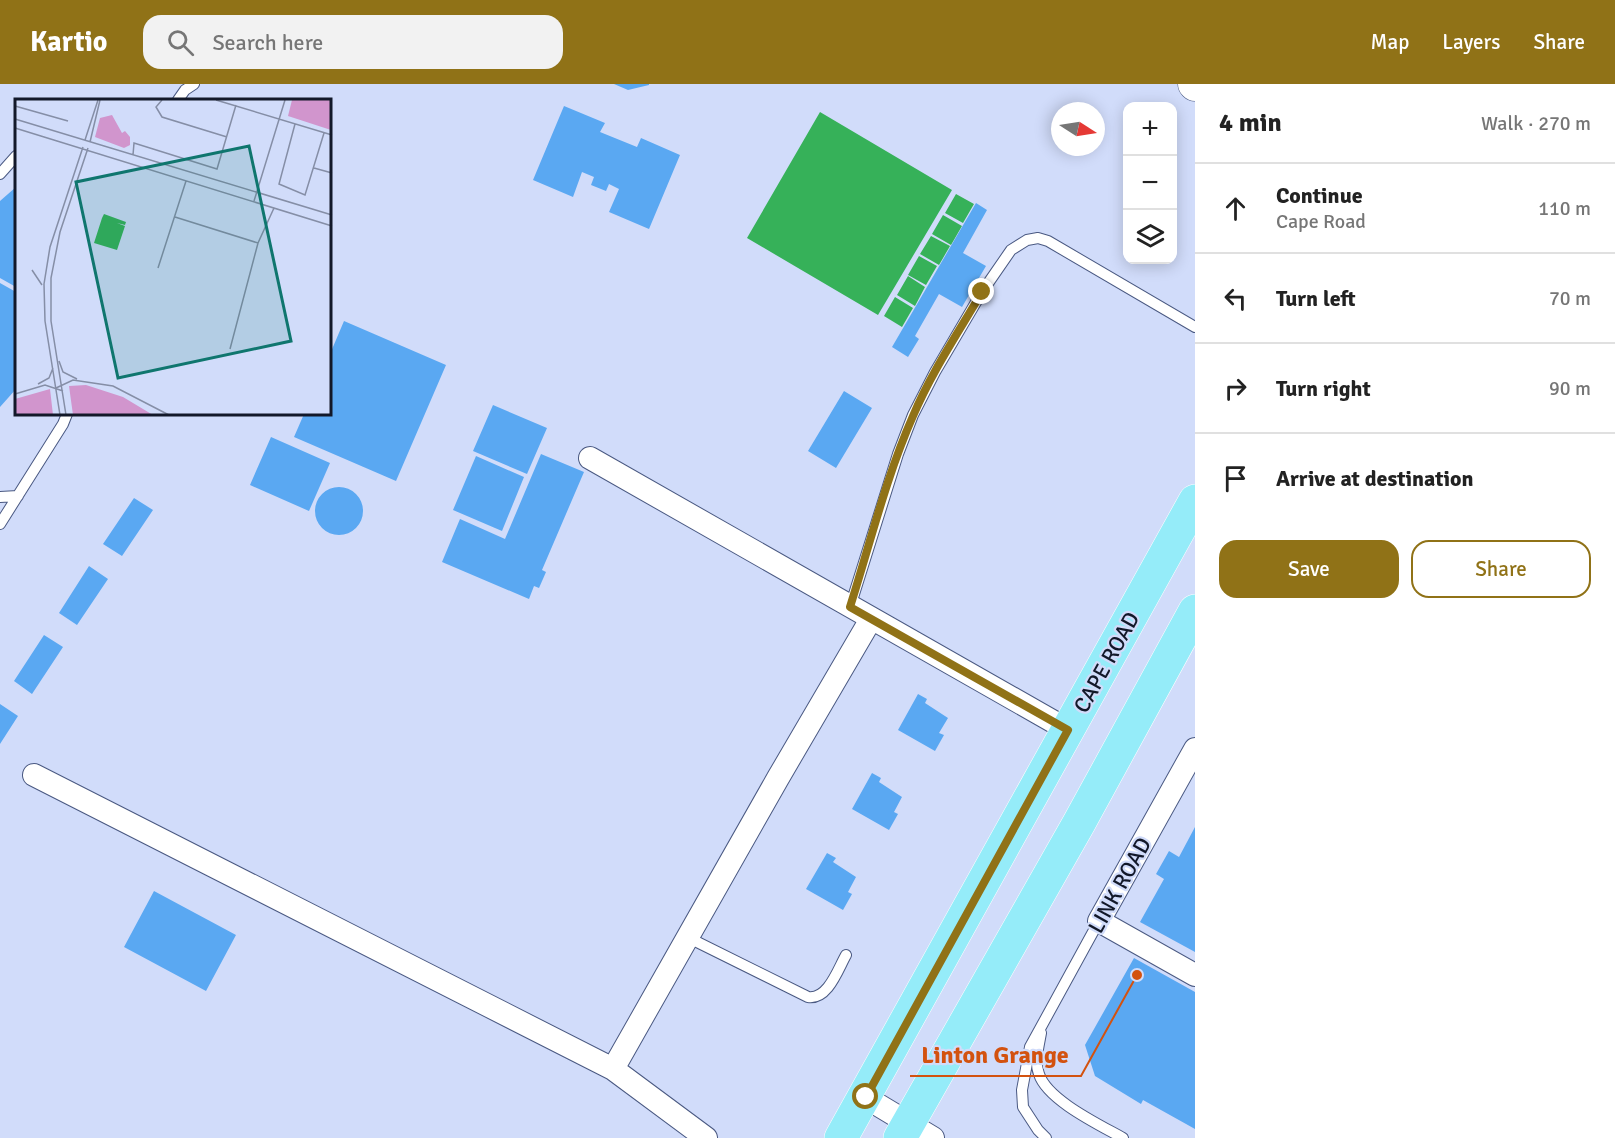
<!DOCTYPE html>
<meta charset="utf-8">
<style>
body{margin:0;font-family:Signika,sans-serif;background:#f2f2f2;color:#222}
.controls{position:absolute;right:18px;top:18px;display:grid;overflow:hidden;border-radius:12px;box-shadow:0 3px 15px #0003}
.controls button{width:54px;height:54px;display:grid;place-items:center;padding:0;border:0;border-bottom:2px solid #e0e0e0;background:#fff;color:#222;font:30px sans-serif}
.compass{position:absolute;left:1051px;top:18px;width:54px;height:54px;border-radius:50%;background:#fff;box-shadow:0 3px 15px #0003;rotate:102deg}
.stop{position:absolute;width:18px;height:18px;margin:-14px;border:4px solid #907217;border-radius:50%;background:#fff}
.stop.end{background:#907217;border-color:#fff;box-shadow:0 2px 6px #0008}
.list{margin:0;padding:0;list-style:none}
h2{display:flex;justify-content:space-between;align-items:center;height:78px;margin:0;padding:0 24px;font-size:26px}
h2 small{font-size:20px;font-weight:400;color:#767676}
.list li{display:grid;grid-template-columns:39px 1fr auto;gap:18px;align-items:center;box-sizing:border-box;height:90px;padding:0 24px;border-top:2px solid #e0e0e0}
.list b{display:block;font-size:22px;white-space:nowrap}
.list p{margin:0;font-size:20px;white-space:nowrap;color:#767676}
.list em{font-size:20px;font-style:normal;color:#767676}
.actions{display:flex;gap:12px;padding:18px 24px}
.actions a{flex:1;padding:14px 0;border:2px solid #907217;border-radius:18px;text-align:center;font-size:21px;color:#907217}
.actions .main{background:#907217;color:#fff}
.icon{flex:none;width:33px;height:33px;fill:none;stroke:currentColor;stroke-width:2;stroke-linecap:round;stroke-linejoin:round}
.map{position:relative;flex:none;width:1195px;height:1054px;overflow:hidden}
header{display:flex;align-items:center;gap:36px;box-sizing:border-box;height:84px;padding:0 30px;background:#907217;color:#fff}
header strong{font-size:28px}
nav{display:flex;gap:33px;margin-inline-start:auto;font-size:21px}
.search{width:420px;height:54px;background:#f2f2f2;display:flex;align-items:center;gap:15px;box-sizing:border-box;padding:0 21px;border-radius:18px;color:#767676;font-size:22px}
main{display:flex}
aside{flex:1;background:#fff}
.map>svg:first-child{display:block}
</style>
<header>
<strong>Kartio</strong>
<div class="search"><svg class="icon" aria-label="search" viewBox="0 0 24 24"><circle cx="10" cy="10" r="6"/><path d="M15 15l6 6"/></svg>Search here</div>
<nav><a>Map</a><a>Layers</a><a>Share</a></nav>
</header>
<main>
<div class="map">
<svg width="1195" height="1054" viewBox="0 0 1195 1054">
<rect width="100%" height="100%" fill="#d1dcfa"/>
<path fill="#36b159" d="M820 28 952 106 878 231 747 154Z
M956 110 974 120 963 139 945 129Z
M943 131 962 142 951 161 932 150Z
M931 152 950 162 939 181 920 170Z
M919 172 937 182 926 201 908 191Z
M908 192 925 203 915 222 897 211Z
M895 213 913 224 902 243 884 232Z"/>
<path fill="#5aa8f2" d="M614 0H649V1L628 6Z
M564 22 605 39 600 48 637 63 641 54 680 71 649 145 609 128 619 105 609 100 606 107 591 101 594 93 582 88 573 113 533 96Z
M16 103V203L0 194V117Z
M976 119 987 126 963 169 986 182 962 223 939 210 915 252 919 255 908 273 892 263Z
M0 199 16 208V305L0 323Z
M344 237 446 281 396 397 294 353 304 330H330V270Z
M844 307 872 324 836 384 808 367Z
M493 321 547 344 527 390 473 367Z
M271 353 330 379 309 427 250 401Z
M541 370 584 388 542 486 546 488 539 504 534 502 529 515 442 478 460 435 505 455Z
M476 372 524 393 502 447 453 426Z
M315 427a24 24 0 1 1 48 0a24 24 0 1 1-48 0Z
M134 414 153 426 122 472 103 460Z
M89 482 108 495 77 541 59 529Z
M44 551 63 563 32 610 14 597Z
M918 610 927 615 925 619 948 634 939 649 944 651 935 667 898 646Z
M0 620 18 632 0 660Z
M872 689 881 694 879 698 902 713 894 728 898 730 889 746 852 725Z
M1195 743V868L1140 838 1164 795 1156 790 1169 767 1179 773Z
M827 769 836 774 833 778 856 793 848 808 852 810 843 826 806 805Z
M154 807 236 851 206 907 124 863Z
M1134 874 1195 908V1045L1143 1016 1141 1020 1095 992 1085 961Z"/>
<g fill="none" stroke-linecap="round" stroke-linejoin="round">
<defs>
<path id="lane" d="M178 16 185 6 194 0
M0 90 16 72
M0 413 18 412
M0 440 63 340 67 330
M850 523 898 370 913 331 935 288 982 208 1011 166 1027 156 1038 154 1048 157 1195 243
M687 853 808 913C828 916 838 885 846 871
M1041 949C1039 961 1034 978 1039 990 1047 1016 1100 1041 1123 1054
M1046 1054 1038 1046 1023 1023 1022 1006 1030 963 1099 837"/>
<path id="street" d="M590 374 1068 646
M1195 665 1099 837 1195 891
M34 691 613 985 706 1054
M613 985 778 694 871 535
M865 1013 933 1054"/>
<path id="secondary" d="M1194 0 1195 1"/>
<path id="primary" d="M841 1054 1195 417
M900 1054 1079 739 1195 527"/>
</defs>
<use href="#lane" stroke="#4a5982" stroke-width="12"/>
<use href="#street" stroke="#4a5982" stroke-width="24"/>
<use href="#secondary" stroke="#4a5982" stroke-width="33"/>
<use href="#primary" stroke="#fff" stroke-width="34"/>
<use href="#lane" stroke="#fff" stroke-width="10"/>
<use href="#street" stroke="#fff" stroke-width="22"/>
<use href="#secondary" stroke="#fff" stroke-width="32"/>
<use href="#primary" stroke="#95ecf9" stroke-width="33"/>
</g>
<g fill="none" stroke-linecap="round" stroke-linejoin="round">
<path stroke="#907217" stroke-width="8" d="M866 1013 1068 646 850 523C870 460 886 393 913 332 931 289 958 249 982 208"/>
</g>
<g text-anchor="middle" stroke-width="4.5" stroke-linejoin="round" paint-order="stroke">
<g font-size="22" fill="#121829" stroke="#d1dcfa">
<text transform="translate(1106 578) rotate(-61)" y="8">CAPE ROAD</text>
<text transform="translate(1119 801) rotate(-61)" y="8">LINK ROAD</text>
</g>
</g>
<g transform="translate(15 15)">
<rect width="316" height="316" fill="#d1dcfa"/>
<path d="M277 1H316V31L273 17ZM97 16 107 34 110 32 115 38V46L109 49 80 38 85 19ZM71 286 108 298 138 316H58L54 287ZM35 290 38 316H0V300Z" fill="#d195cd"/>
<path d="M89 115 111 123 110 126 102 124 110 127 102 151 79 144 87 119 99 123 87 119Z" fill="#36b159"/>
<path fill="none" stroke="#858ea6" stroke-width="1.5" d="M147 1 141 8 147 18 212 38M201 1 317 36M0 7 53 22M0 20 317 116M280 25 264 85 290 96 309 34M0 29 317 127M70 41 83 1M75 43 85 1M118 56 119 44 202 70 221 6M299 69 317 74M239 102 270 1M160 118 243 144M143 169 171 82M17 171 27 186M215 250 243 144 259 109M44 262 48 273 62 280M23 285 34 279 38 269M41 289 58 281 98 287 154 316M0 295 30 286 48 292M45 316 30 222 29 185 35 148 68 48M51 316 36 222V179L45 133 73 49"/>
<path fill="#0f766e" fill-opacity="0.15" stroke="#0f766e" stroke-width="3" d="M234 47 276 242 103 279 61 83Z"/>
<rect width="316" height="316" fill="none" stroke="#121829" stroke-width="3"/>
</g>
<path fill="none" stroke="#d3520f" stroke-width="2" d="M1137 891L1081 992H910"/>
<circle fill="#d3520f" stroke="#d1dcfa" stroke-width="2" cx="1137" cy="891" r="6"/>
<g font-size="24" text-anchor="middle" font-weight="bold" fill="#d3520f" stroke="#d1dcfa" stroke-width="4.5" stroke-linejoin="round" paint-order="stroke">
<text x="995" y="979">Linton Grange</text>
</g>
</svg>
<div class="controls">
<button>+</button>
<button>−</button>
<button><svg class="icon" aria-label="layers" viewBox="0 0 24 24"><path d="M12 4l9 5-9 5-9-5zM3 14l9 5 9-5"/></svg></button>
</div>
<svg class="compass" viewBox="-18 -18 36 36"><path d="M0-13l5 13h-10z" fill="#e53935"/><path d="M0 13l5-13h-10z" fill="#767676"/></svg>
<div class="stop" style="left:866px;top:1013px"></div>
<div class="stop end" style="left:982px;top:208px"></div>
</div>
<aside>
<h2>4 min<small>Walk · 270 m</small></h2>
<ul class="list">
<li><svg class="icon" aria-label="ahead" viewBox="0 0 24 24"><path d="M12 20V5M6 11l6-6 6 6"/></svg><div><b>Continue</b><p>Cape Road</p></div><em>110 m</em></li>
<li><svg class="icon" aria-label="left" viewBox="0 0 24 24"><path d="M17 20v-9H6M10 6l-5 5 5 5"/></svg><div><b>Turn left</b></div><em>70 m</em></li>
<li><svg class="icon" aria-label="right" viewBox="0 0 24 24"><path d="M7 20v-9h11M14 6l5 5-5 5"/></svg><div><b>Turn right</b></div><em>90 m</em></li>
<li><svg class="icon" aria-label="arrive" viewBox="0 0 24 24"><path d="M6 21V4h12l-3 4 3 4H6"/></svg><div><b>Arrive at destination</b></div></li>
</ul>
<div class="actions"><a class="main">Save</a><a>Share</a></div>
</aside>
</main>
